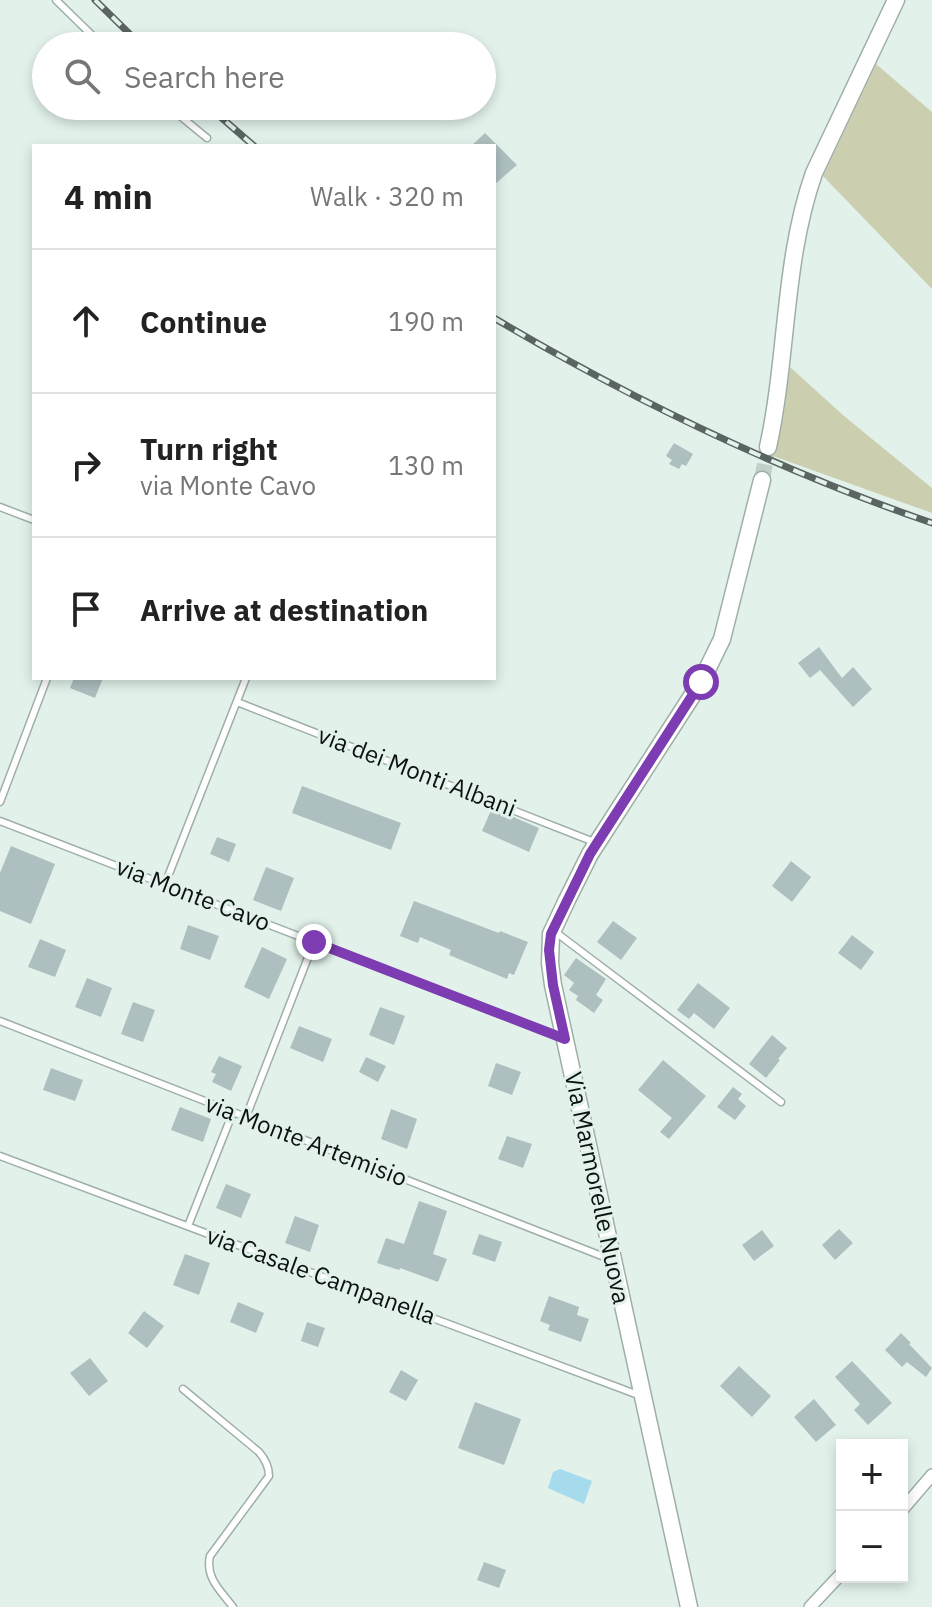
<!DOCTYPE html>
<meta charset="utf-8">
<style>
body{margin:0;font-family:"IBM Plex Sans",sans-serif;background:#f2f2f2;color:#222}
.controls{position:absolute;right:24px;bottom:24px;display:grid;overflow:hidden;border-radius:0px;box-shadow:0 4px 12px #0003}
.controls button{width:72px;height:72px;display:grid;place-items:center;padding:0;border:0;border-bottom:2px solid #e0e0e0;background:#fff;color:#222;font:40px sans-serif}
.stop{position:absolute;width:24px;height:24px;margin:-18px;border:6px solid #7d3cb1;border-radius:50%;background:#fff}
.stop.end{background:#7d3cb1;border-color:#fff;box-shadow:0 2px 8px #0008}
.list{margin:0;padding:0;list-style:none}
h2{display:flex;justify-content:space-between;align-items:center;height:104px;margin:0;padding:0 32px;font-size:34px}
h2 small{font-size:26px;font-weight:400;color:#767676}
.list li{display:grid;grid-template-columns:52px 1fr auto;gap:24px;align-items:center;box-sizing:border-box;height:144px;padding:0 32px;border-top:2px solid #e0e0e0}
.list b{display:block;font-size:30px;white-space:nowrap}
.list p{margin:0;font-size:26px;white-space:nowrap;color:#767676}
.list em{font-size:26px;font-style:normal;color:#767676}
.icon{flex:none;width:44px;height:44px;fill:none;stroke:currentColor;stroke-width:2;stroke-linecap:round;stroke-linejoin:round}
.map{position:relative;flex:none;width:932px;height:1607px;overflow:hidden}
.search{position:absolute;background:#fff;box-shadow:0 4px 12px #0003;left:32px;top:32px;width:464px;height:88px;display:flex;align-items:center;gap:20px;box-sizing:border-box;padding:0 28px;border-radius:44px;color:#767676;font-size:30px}
.panel{position:absolute;background:#fff;box-shadow:0 4px 12px #0003;left:32px;top:144px;width:464px;height:536px;border-radius:0px}
.map>svg:first-child{display:block}
</style>
<div class="map">
<svg width="932" height="1607" viewBox="0 0 932 1607">
<rect width="100%" height="100%" fill="#e2f2eb"/>
<path fill="#cccfaf" d="M876 64 932 112V289L823 176Z
M790 367 844 416 932 488V513L773 456 784 413Z"/>
<path fill="#a6daed" d="M560 1469 592 1481 584 1504 548 1488 553 1472Z"/>
<path fill="#adbfbf" d="M485 133 517 165 494 185V146H471Z
M674 443 693 454 686 466 682 464 679 469 669 464 672 460 666 456Z
M819 647 842 678 853 667 872 689 853 707 820 670 810 678 798 663Z
M74 678H103L95 698 70 688Z
M302 786 401 823 391 850 292 813Z
M492 808 539 828 529 852 482 831Z
M217 837 236 844 229 862 210 854Z
M11 846 55 864 31 924 0 911V873Z
M791 861 811 877 792 902 772 886Z
M266 867 294 878 281 911 253 900Z
M414 901 499 933 500 931 528 942 514 975 509 973 507 979 449 955 451 950 420 937 418 943 400 936Z
M613 921 637 938 621 960 597 942Z
M188 925 219 936 210 960 180 949Z
M852 935 874 952 861 970 838 953Z
M40 939 66 950 55 977 28 967Z
M262 947 287 959 269 999 244 987Z
M576 958 606 979 596 995 603 1000 594 1013 576 1000 578 996 569 990 574 983 564 975Z
M87 978 112 988 101 1017 75 1007Z
M698 983 730 1008 714 1029 694 1013 689 1019 677 1010Z
M133 1002 155 1010 143 1042 121 1034Z
M380 1007 405 1016 394 1045 369 1035Z
M299 1026 332 1039 323 1062 290 1048Z
M772 1035 787 1048 778 1059 780 1060 766 1078 749 1064Z
M219 1056 242 1066 231 1091 212 1082 216 1074 211 1072Z
M366 1057 386 1066 378 1082 359 1072Z
M663 1060 706 1096 669 1139 660 1132 672 1118 638 1090Z
M496 1063 521 1072 512 1095 488 1086Z
M51 1068 83 1080 75 1101 43 1090Z
M733 1087 742 1094 738 1099 746 1106 735 1120 717 1107Z
M180 1107 211 1119 203 1142 171 1130Z
M391 1109 417 1119 407 1149 381 1139Z
M507 1136 532 1144 523 1168 498 1159Z
M226 1184 251 1194 241 1218 216 1208Z
M419 1201 447 1211 433 1254 447 1259 438 1282 400 1268 399 1270 377 1263 386 1238 404 1244Z
M295 1216 319 1225 310 1252 285 1243Z
M839 1229 853 1243 835 1260 822 1245Z
M762 1230 774 1246 754 1261 742 1245Z
M479 1234 502 1242 495 1262 472 1254Z
M185 1254 210 1263 199 1295 173 1285Z
M549 1296 579 1307 577 1315 589 1319 581 1342 548 1330 550 1325 540 1321Z
M238 1302 264 1313 256 1333 230 1322Z
M144 1311 164 1326 147 1348 128 1333Z
M307 1322 325 1328 318 1347 301 1341Z
M901 1333 911 1343 909 1344 932 1368 926 1377 907 1362 902 1367 885 1350Z
M90 1358 108 1381 89 1396 70 1373Z
M852 1361 892 1403 868 1425 854 1410 860 1404 835 1377Z
M739 1366 771 1396 752 1417 720 1386Z
M401 1370 418 1380 406 1401 389 1392Z
M814 1399 836 1425 816 1442 794 1417Z
M475 1402 521 1419 504 1465 458 1448Z
M484 1562 506 1570 499 1588 477 1580Z"/>
<g fill="none" stroke-linecap="round" stroke-linejoin="round">
<path stroke="#c2d0ca" stroke-width="16" stroke-dasharray="16 8" stroke-linecap="butt" d="M762 480 768 447"/>
<defs>
<path id="lane" d="M56 0 103 46
M168 106 207 138
M0 507 34 520
M237 702 594 842
M0 802 47 678
M0 821 560 1037
M165 884 246 678
M554 931 781 1102
M0 1021 612 1260
M246 1117 314 942
M0 1156 641 1396
M188 1226 233 1112
M183 1389 259 1452C265 1459 269 1467 269 1476L210 1556C205 1578 221 1591 233 1607"/>
<path id="street" d="M902 1510 932 1475
M810 1607 842 1573"/>
<path id="secondary" d="M768 447C788 356 783 261 814 173L896 0
M689 1607 553 985 550 963 551 934 567 900 590 854 701 682 722 639 762 480"/>
</defs>
<use href="#lane" stroke="#9fafa8" stroke-width="9"/>
<use href="#street" stroke="#9fafa8" stroke-width="14"/>
<use href="#secondary" stroke="#9fafa8" stroke-width="19"/>
<use href="#lane" stroke="#fff" stroke-width="6"/>
<use href="#street" stroke="#fff" stroke-width="11"/>
<use href="#secondary" stroke="#fff" stroke-width="16"/>
<defs>
<path id="rail" d="M95 0 142 46
M208 106 254 146
M494 318C634 401 778 470 932 523"/>
</defs>
<use href="#rail" stroke="#5a6460" stroke-width="7"/>
<use href="#rail" stroke="#e2f2eb" stroke-width="4" stroke-dasharray="12" stroke-linecap="butt"/>
</g>
<g fill="none" stroke-linecap="round" stroke-linejoin="round">
<path stroke="#7d3cb1" stroke-width="10" d="M314 942 565 1039 553 985 549 950 551 934 590 854 701 682"/>
</g>
<g text-anchor="middle" stroke-width="6" stroke-linejoin="round" paint-order="stroke">
<g font-size="24" fill="#0c1210" stroke="#e2f2eb">
<text transform="translate(417 772) rotate(21)" y="8">via dei Monti Albani</text>
<text transform="translate(193 895) rotate(21)" y="8">via Monte Cavo</text>
<text transform="translate(306 1141) rotate(21)" y="8">via Monte Artemisio</text>
<text transform="translate(597 1188) rotate(78)" y="8">Via Marmorelle Nuova</text>
<text transform="translate(321 1276) rotate(20)" y="8">via Casale Campanella</text>
</g>
</g>
</svg>
<div class="controls">
<button>+</button>
<button>−</button>
</div>
<div class="stop" style="left:701px;top:682px"></div>
<div class="stop end" style="left:314px;top:942px"></div>
<div class="search"><svg class="icon" aria-label="search" viewBox="0 0 24 24"><circle cx="10" cy="10" r="6"/><path d="M15 15l6 6"/></svg>Search here</div>
<section class="panel">
<h2>4 min<small>Walk · 320 m</small></h2>
<ul class="list">
<li><svg class="icon" aria-label="ahead" viewBox="0 0 24 24"><path d="M12 20V5M6 11l6-6 6 6"/></svg><div><b>Continue</b></div><em>190 m</em></li>
<li><svg class="icon" aria-label="right" viewBox="0 0 24 24"><path d="M7 20v-9h11M14 6l5 5-5 5"/></svg><div><b>Turn right</b><p>via Monte Cavo</p></div><em>130 m</em></li>
<li><svg class="icon" aria-label="arrive" viewBox="0 0 24 24"><path d="M6 21V4h12l-3 4 3 4H6"/></svg><div><b>Arrive at destination</b></div></li>
</ul>
</section>
</div>
